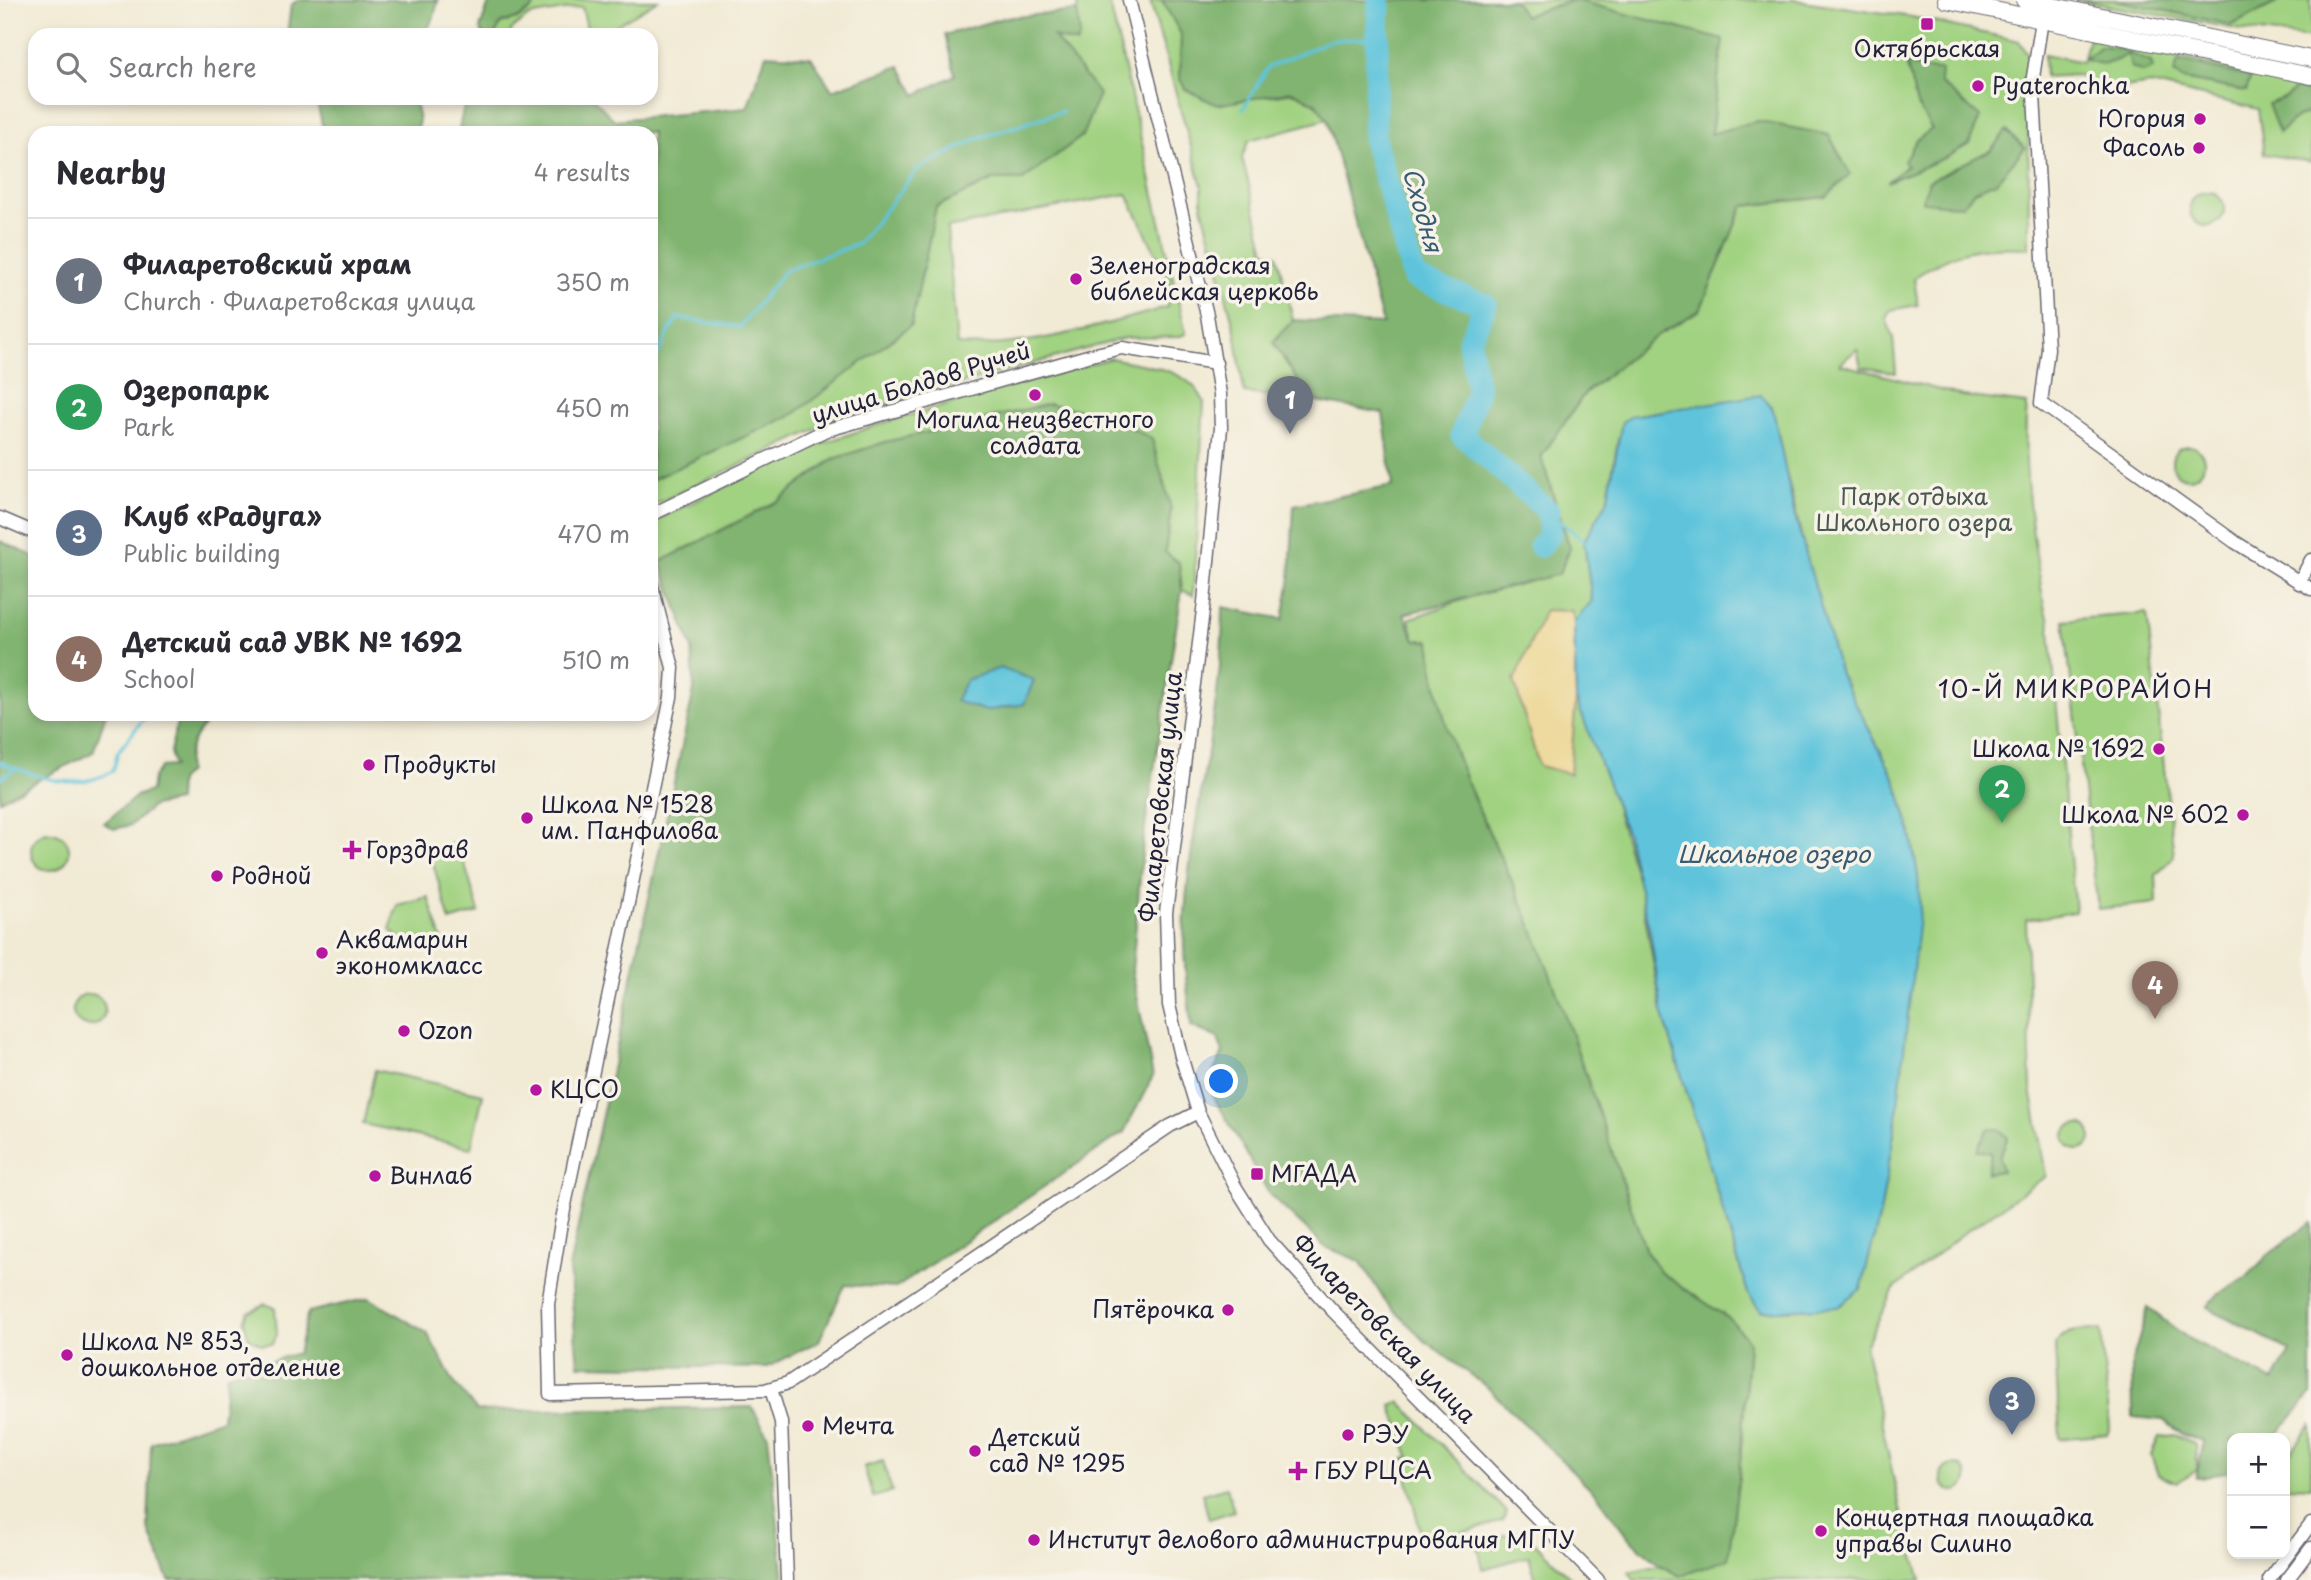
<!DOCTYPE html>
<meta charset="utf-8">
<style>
body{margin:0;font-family:"Playpen Sans",sans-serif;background:#f2f2f3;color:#2b2b33}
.controls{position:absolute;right:21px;bottom:21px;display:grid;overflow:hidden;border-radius:14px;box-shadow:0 4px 10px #0003}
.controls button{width:63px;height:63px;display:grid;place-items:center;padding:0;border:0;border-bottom:2px solid #e1e1e2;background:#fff;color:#2b2b33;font:35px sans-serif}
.you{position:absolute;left:1222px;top:1082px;width:24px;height:24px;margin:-18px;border:5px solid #fff;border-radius:50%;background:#1a73e8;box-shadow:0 0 0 10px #1a73e833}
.badge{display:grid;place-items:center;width:46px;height:46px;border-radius:50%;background:#b5179e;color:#fff;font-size:23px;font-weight:700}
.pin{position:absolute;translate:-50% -58px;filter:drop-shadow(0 2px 4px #0008)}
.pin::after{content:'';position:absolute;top:37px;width:24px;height:21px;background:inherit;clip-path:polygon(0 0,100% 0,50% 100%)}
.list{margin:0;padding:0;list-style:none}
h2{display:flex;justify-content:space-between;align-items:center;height:91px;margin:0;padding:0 28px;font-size:30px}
h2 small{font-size:23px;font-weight:400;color:#7c7c81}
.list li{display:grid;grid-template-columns:46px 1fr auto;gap:21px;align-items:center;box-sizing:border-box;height:126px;padding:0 28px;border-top:2px solid #e1e1e2}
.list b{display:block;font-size:26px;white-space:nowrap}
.list p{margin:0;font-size:23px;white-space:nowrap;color:#7c7c81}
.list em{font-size:23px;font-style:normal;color:#7c7c81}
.icon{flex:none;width:38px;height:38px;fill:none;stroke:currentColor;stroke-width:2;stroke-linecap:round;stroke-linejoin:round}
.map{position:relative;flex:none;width:2311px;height:1580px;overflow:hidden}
.search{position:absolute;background:#fff;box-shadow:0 4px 10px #0003;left:28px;top:28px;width:630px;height:77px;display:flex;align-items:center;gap:18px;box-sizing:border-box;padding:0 24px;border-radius:21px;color:#7c7c81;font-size:26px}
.panel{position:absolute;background:#fff;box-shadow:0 4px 10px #0003;left:28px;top:126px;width:630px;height:595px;border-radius:21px}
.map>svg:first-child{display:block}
</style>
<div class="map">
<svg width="2311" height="1580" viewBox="0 0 2311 1580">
<rect width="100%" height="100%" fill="#f7f3e8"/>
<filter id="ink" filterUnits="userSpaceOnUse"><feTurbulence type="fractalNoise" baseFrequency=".0143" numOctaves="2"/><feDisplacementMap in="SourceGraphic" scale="14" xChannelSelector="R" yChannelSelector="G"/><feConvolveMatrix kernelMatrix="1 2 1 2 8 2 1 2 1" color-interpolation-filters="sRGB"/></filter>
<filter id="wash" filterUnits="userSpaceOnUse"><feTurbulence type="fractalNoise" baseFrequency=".00686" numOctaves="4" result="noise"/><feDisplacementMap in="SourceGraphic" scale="28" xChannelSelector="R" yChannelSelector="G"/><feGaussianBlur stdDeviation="1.57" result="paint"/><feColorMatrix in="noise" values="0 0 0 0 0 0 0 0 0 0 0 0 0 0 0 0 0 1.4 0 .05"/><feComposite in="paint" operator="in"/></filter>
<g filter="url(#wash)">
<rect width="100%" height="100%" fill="#f1ead4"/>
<path fill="#a1d281" stroke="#627a5e" stroke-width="2" fill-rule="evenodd" d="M535 0H658L605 32H588L582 7 529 16 511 30V35H495L501 23 517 19 533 8Z
M1078 0H1109L1186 334 1177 337 1125 338 845 416 651 506V480L794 414 911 325 936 207 993 180H1023L1053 36 1077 11ZM1127 194 1169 281 1167 307C1100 326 1026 349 957 345L947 228Z
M1150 0H1162L1181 34 1180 79C1204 84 1227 91 1250 95 1288 102 1295 75 1328 119L1249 140 1242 157 1265 251 1277 255 1293 320 1273 342 1310 400 1244 393 1235 330 1202 206V186Z
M1514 0H1574L1523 16Z
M1575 0H1795L1912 17 2019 41 2028 55 2029 248C1981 246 1955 248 1914 278L1918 305 1890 310 1886 318 1893 338 1896 373 1861 367 1857 349 1840 364 1963 396 2027 404C2021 473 2034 543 2045 611L2049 619 2075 912 2026 920 2031 1089 2046 1176 1961 1235 1894 1289 1865 1346 1901 1513 1921 1580H1634L1629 1572 1660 1565 1680 1576 1739 1476 1749 1342 1731 1320 1661 1273 1646 1251 1514 887 1452 750 1438 702 1430 641 1415 640 1409 619 1488 591 1559 574 1570 548 1541 457 1585 393 1656 336 1700 310 1743 206 1826 197 1757 121 1711 134 1722 40ZM1907 63 1924 70 1979 117 1920 167 1891 180 1908 166 1905 159 1917 140 1932 129 1917 105ZM2007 131 2025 148C1982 192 1994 195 1929 181L1991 150ZM1761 396 1787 475 1812 581 1840 674 1896 781 1910 829 1918 876 1896 1121 1880 1214 1861 1289 1762 1311 1748 1293 1662 1011 1640 889 1608 780 1574 623 1592 601 1584 541 1607 502 1619 435 1632 416Z
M2076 0H2115L2232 25 2282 0H2311V38L2242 30Z
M2089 38 2311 86V93L2296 88 2286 97 2297 117 2311 112V162L2264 154 2258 109 2151 84 2118 89 2100 98 2079 75 2045 77 2044 54 2083 62ZM2179 61 2251 77 2246 91 2182 79Z
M2190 209a17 17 0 1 1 34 0a17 17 0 1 1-34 0Z
M1111 358C1145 366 1189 367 1204 402L1193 595 1182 590 1179 563 1165 552 1171 509 834 458 778 501 660 562 651 549V526L656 520 799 451 886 422Z
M2172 462a16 16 0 1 1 32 0a16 16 0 1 1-32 0Z
M2147 613 2174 857 2156 875 2157 903 2098 909 2064 620Z
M31 851a19 19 0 1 1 38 0a19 19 0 1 1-38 0Z
M458 842 479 912 450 921 429 850Z
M428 897 442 940 413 948 390 930 397 905Z
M73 1010a16 16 0 1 1 32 0a16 16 0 1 1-32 0Z
M375 1070 483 1094 471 1148 363 1124Z
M2065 1137a13 13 0 1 1 26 0a13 13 0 1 1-26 0Z
M265 1304 275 1308 277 1334 272 1344H261L249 1338 244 1321 248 1312Z
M2101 1330 2110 1428 2107 1434 2060 1439 2055 1345C2064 1328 2084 1331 2101 1330Z
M1400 1402 1507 1512 1503 1521 1423 1543 1403 1460 1409 1457 1391 1405Z
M2311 1425V1487L2288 1486 2285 1482V1461Z
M2175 1435 2196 1444 2197 1470 2178 1482 2158 1475 2151 1455 2159 1437Z
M883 1461 892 1492 873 1497 864 1467Z
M1941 1478a13 13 0 1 1 26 0a13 13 0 1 1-26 0Z
M1227 1487 1234 1511 1209 1519 1202 1494Z
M1517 1532 1529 1537 1573 1580H1536L1529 1556 1483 1569 1477 1543Z"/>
<path fill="#80b46f" stroke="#516b55" stroke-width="2" d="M298 0H438L434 17 424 35H287L291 5Z
M490 0H535L533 8 517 19 501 23 495 35H483L480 28Z
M1162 0H1514L1524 16 1575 0 1723 40 1711 134 1757 121 1829 135 1850 174 1826 197 1743 206 1700 310 1656 336 1585 393 1541 457 1570 548 1559 574 1404 614 1415 640 1430 641C1441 757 1496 835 1537 940 1577 1042 1610 1148 1646 1251L1660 1272 1731 1320 1749 1342 1739 1476 1728 1559 1680 1576 1660 1565 1629 1538 1597 1495 1488 1388 1425 1341 1385 1301 1360 1261 1325 1247 1270 1195 1207 1085 1223 1053 1218 1038 1191 1026C1189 997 1183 965 1184 936 1187 825 1223 718 1223 607L1283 619 1290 579 1294 505 1393 486 1383 413 1310 400 1273 342 1293 320 1383 324 1327 119 1315 103 1292 91 1217 105 1185 89 1180 79 1181 34Z
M2115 0H2282L2232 25Z
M1077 11 1080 35 1077 44 1054 37 1099 94 1082 136 1023 180H993L936 207 911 325 794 414 651 480V133H458L466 98H593L614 120 747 108 766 54 811 57 832 90 900 66 916 95 955 75 945 35 1003 18Z
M2099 47 2117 48 2151 62 2153 69 2143 73 2131 67 2128 54C2112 64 2103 67 2085 59Z
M2178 61 2251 77 2246 91 2182 79 2174 73Z
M1906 62 1924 70H1941L1940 83 1980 117 1969 144 1949 156 1887 182 1907 166 1904 160 1917 140 1932 129 1917 105Z
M2296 88 2311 93V112L2297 117 2279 133 2268 104 2286 97Z
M316 98H414L419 120 416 133H324Z
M2006 131 2025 148 1996 182 1974 191 1963 206 1922 202 1929 181 1991 150Z
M1049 404 1107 415 1152 439 1171 509 1165 552 1179 563 1182 590 1143 841 1132 971 1153 1076 1124 1132 896 1288 845 1285 819 1341 766 1368 578 1365 569 1268 694 690 692 648 660 562 778 501 834 459 885 442Z
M0 541 35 557V714H106L93 752 0 800Z
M179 714H213C198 732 184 748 188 772L179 781 178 801 153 806 131 825 114 829 104 823 138 795 151 791 153 777 161 767 174 766 170 752Z
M1988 1129H2000L2008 1138 1999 1157 2002 1171 1987 1173 1991 1153 1977 1150Z
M2311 1222V1395L2274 1438H2232V1472C2220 1470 2210 1479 2196 1478L2204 1441 2184 1435 2163 1420 2133 1417 2132 1362 2148 1308 2189 1339 2273 1381 2290 1351 2207 1307 2219 1293 2246 1278 2267 1256Z
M369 1298 427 1333 453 1381 477 1411 752 1407 768 1436 784 1580H169L148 1528 151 1443 222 1419 227 1374 298 1353 308 1312Z"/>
<path fill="#eeda9e" stroke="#887e6c" stroke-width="2" d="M1545 610 1572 611 1574 622 1576 699 1570 774 1539 766 1514 681Z"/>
<path fill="#5ec4db" stroke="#40738b" stroke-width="2" d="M1761 395 1773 409 1794 512 1840 674 1896 781 1910 829 1918 876 1920 908 1896 1121 1880 1214 1861 1289 1838 1307 1761 1311 1748 1293 1662 1011 1650 932 1627 835 1576 699 1574 622 1592 601 1584 541 1607 502 1622 422 1632 416Z
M1000 668 1034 680 1024 704 986 711 955 701 966 680Z"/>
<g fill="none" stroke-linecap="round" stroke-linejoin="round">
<path stroke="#5ec4db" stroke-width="3.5" d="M1243 109 1268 67 1331 40 1378 38
M651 366 677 318 740 327 785 270 858 244 918 169 976 139 1063 111
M1548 511 1584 541
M0 762C38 777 75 793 113 771L118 752 147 714
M0 779 15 768"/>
<path stroke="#5ec4db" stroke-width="23" d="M1379 0 1374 139 1414 278 1486 305 1469 341 1478 391 1462 435 1548 511 1550 534 1540 546"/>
</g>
</g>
<g filter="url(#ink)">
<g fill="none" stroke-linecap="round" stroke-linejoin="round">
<defs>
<path id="minor" d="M1129 0 1207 315 1220 394 1221 428 1204 602 1166 913 1169 1005 1181 1056 1198 1112 1235 1186 1269 1240 1333 1311 1598 1580
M2042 20 2033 77 2048 349 2041 403 2235 542 2311 589
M651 515 824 431 1091 355 1122 348 1216 363
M0 518 35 533
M651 582 673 668 671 697 560 1229 548 1304 550 1394 765 1390 788 1383 1170 1126 1198 1112
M2299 583 2311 560
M771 1389 781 1422 787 1580
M2269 1580 2311 1524
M2287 1580 2311 1548"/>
<path id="major" d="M1946 0 2311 76
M2024 0 2311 59"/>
</defs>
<use href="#minor" stroke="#6a6871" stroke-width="15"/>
<use href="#major" stroke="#6a6871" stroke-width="18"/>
<use href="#minor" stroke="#fff" stroke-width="12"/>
<use href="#major" stroke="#fff" stroke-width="16"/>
</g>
</g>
<g fill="#b5179e" stroke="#f7f3e8" stroke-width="2.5">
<rect x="1920" y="17" width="14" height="14" rx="3.5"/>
<circle cx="1978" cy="86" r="7"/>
<circle cx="2200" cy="119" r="7"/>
<circle cx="2199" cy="148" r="7"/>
<circle cx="1076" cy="279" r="7"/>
<circle cx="1035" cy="395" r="7"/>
<circle cx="2159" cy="749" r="7"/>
<circle cx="369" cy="765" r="7"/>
<circle cx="2243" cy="815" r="7"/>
<circle cx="527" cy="818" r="7"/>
<path d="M348.5 839.5h7v7h7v7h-7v7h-7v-7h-7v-7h7z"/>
<circle cx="217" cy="876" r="7"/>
<circle cx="322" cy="953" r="7"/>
<circle cx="404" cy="1031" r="7"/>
<circle cx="536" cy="1090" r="7"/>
<rect x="1250" y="1167" width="14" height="14" rx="3.5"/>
<circle cx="375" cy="1176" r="7"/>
<circle cx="1228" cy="1310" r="7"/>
<circle cx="67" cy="1355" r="7"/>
<circle cx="808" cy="1426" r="7"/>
<circle cx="1348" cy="1435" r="7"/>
<circle cx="975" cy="1451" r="7"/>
<path d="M1294.5 1460.5h7v7h7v7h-7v7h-7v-7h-7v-7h7z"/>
<circle cx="1821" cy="1531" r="7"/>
<circle cx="1034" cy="1540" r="7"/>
</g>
<g text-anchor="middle" stroke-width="7" stroke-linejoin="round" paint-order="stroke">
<g font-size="23" fill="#22223b" stroke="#f7f3e8" text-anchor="start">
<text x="1927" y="57" text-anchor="middle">Октябрьская</text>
<text x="1992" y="94">Pyaterochka</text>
<text x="2186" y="127" text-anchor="end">Югория</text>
<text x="2185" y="156" text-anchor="end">Фасоль</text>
<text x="1090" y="274">Зеленоградская<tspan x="1090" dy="26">библейская церковь</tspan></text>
<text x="1035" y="428" text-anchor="middle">Могила неизвестного<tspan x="1035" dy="26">солдата</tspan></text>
<text x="2145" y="757" text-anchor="end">Школа № 1692</text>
<text x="383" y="773">Продукты</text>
<text x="541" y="813">Школа № 1528<tspan x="541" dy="26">им. Панфилова</tspan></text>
<text x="2229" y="823" text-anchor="end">Школа № 602</text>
<text x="366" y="858">Горздрав</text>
<text x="231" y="884">Родной</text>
<text x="336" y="948">Аквамарин<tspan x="336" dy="26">экономкласс</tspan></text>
<text x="418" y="1039">Ozon</text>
<text x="550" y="1098">КЦСО</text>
<text x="1271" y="1182">МГАДА</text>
<text x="389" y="1184">Винлаб</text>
<text x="1214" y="1318" text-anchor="end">Пятёрочка</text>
<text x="81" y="1350">Школа № 853,<tspan x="81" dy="26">дошкольное отделение</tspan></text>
<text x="822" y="1434">Мечта</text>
<text x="1362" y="1443">РЭУ</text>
<text x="989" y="1446">Детский<tspan x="989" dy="26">сад № 1295</tspan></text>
<text x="1314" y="1479">ГБУ РЦСА</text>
<text x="1835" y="1526">Концертная площадка<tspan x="1835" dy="26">управы Силино</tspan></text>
<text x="1048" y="1548">Институт делового администрирования МГПУ</text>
</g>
<g font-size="23" fill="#22223b" stroke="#f7f3e8">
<text transform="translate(921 383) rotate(-17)" y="8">улица Болдов Ручей</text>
<text transform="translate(1161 797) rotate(-84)" y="8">Филаретовская улица</text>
<text transform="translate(1384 1329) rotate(46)" y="8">Филаретовская улица</text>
</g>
<g font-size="23" fill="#485750" stroke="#f7f3e8">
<text x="1914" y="505">Парк отдыха<tspan x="1914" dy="26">Школьного озера</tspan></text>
</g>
<g font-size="24" font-style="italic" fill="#375b73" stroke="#f7f3e8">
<text transform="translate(1422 210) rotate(74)" y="8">Сходня</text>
<text x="1774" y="863">Школьное озеро</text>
</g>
<g font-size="24" letter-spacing="2" fill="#22223b" stroke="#f7f3e8">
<text x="2076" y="698">10-Й МИКРОРАЙОН</text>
</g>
</g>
</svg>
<div class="controls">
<button>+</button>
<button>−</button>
</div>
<div class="you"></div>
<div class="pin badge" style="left:1290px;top:434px;background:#6b7280">1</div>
<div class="pin badge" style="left:2002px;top:823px;background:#2e9e5b">2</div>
<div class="pin badge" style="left:2012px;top:1435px;background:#5c6f8a">3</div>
<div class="pin badge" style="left:2155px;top:1019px;background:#8d6e63">4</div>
<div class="search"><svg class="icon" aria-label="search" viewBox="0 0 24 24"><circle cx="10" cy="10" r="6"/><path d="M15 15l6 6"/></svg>Search here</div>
<section class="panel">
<h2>Nearby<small>4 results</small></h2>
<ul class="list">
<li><span class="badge" style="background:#6b7280">1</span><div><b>Филаретовский храм</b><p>Church · Филаретовская улица</p></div><em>350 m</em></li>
<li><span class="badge" style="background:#2e9e5b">2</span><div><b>Озеропарк</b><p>Park</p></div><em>450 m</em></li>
<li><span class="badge" style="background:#5c6f8a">3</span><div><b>Клуб «Радуга»</b><p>Public building</p></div><em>470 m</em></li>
<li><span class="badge" style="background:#8d6e63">4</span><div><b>Детский сад УВК № 1692</b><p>School</p></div><em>510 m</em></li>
</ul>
</section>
</div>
